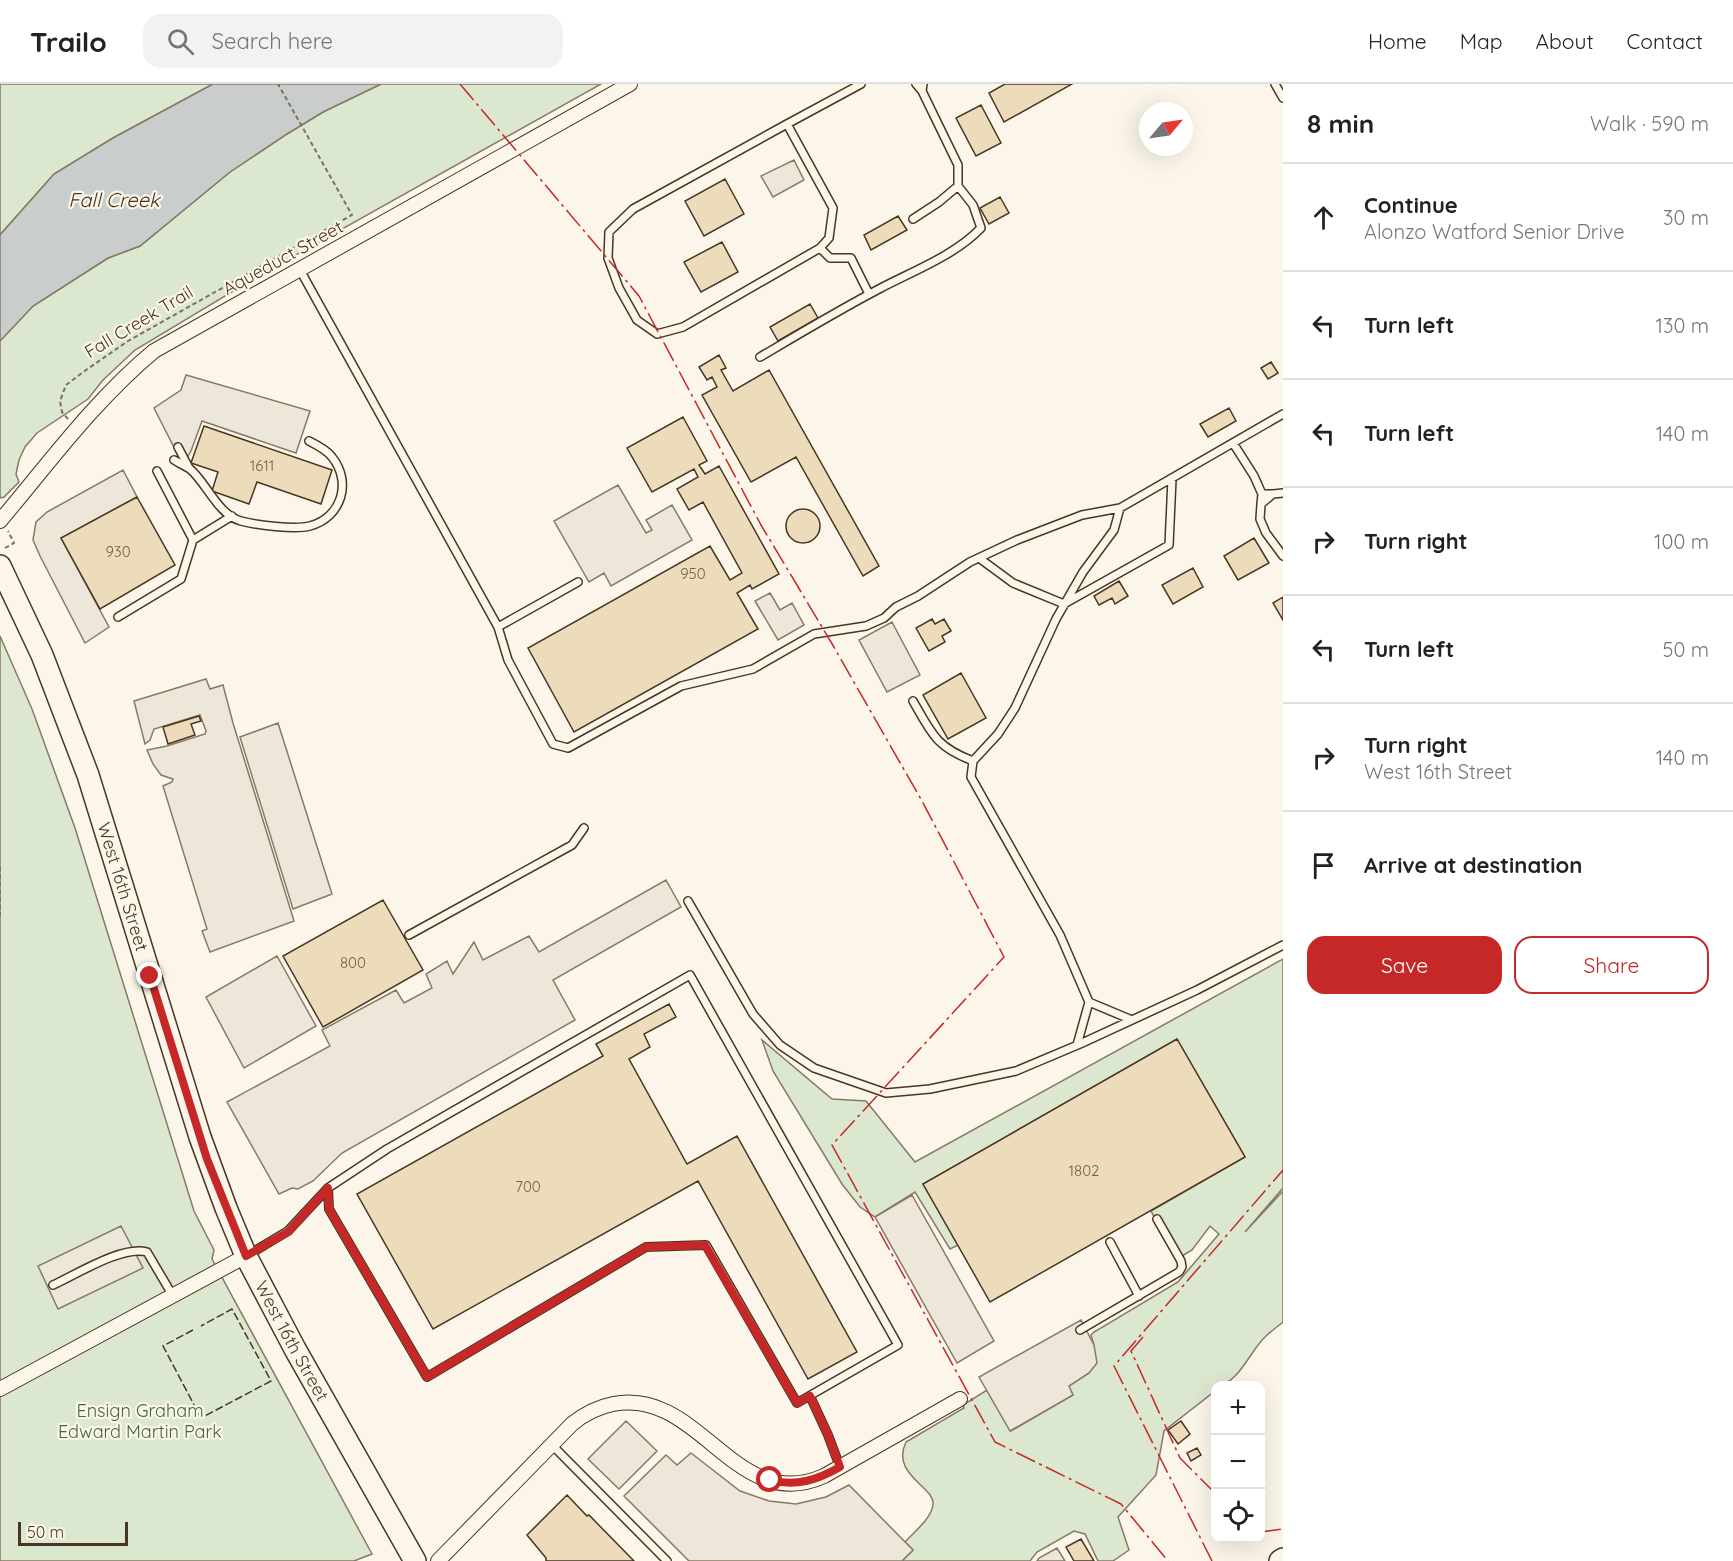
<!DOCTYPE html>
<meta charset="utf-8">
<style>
body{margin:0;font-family:Quicksand,sans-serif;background:#f2f2f2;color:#222}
.controls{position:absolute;right:18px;bottom:18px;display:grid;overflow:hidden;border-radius:12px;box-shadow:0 6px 24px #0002}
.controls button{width:54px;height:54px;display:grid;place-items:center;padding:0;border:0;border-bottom:2px solid #e0e0e0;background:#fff;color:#222;font:30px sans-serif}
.compass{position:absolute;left:1139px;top:18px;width:54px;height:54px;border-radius:50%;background:#fff;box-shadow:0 6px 24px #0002;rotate:61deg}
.scale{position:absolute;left:18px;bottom:15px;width:110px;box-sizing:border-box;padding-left:6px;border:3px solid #4a3520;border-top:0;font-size:16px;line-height:21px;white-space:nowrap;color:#4a3520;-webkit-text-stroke:4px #fbf6e9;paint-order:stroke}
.stop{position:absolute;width:18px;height:18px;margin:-14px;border:4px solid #c62828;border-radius:50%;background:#fff}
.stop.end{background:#c62828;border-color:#fff;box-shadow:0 2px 6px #0008}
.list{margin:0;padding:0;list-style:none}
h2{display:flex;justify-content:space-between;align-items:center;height:78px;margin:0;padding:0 24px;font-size:26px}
h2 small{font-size:20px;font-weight:400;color:#767676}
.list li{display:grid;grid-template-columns:39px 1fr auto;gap:18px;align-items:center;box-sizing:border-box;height:108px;padding:0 24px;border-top:2px solid #e0e0e0}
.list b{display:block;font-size:22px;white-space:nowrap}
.list p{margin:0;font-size:20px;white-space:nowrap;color:#767676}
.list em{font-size:20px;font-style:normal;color:#767676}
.actions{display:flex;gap:12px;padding:18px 24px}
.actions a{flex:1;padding:14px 0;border:2px solid #c62828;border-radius:18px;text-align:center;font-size:21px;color:#c62828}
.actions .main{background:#c62828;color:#fff}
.icon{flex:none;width:33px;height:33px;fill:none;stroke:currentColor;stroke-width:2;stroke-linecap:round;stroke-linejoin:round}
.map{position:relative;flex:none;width:1283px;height:1477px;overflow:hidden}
header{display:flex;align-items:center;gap:36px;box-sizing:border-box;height:84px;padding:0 30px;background:#fff;border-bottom:2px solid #e0e0e0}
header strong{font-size:28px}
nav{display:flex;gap:33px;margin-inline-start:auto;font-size:21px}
.search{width:420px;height:54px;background:#f2f2f2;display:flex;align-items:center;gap:15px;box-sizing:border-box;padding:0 21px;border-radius:18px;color:#767676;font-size:22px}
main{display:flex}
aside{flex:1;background:#fff}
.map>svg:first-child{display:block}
</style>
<header>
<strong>Trailo</strong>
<div class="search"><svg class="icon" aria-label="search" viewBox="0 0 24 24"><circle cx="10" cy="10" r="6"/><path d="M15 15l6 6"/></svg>Search here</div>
<nav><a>Home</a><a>Map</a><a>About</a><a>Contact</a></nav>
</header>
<main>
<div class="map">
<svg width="1283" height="1477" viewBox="0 0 1283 1477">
<rect width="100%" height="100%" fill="#fbf6e9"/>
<path fill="#dce7d0" stroke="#887966" stroke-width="1.5" d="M0 0H213L113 54 54 90 0 151Z
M381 0H601L260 191 135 266 103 296 88 315 37 349 25 363 19 376 16 390 19 398 4 413 0 414V257L33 222 108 174 140 162 230 88 287 50 323 28Z
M0 552 32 625 75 744 194 1127 214 1166 212 1175 372 1470 354 1477H0Z
M1283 875V1104L1245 1148 1283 1107V1238C1277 1243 1270 1248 1265 1253 1250 1267 1238 1301 1216 1302L1215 1307 1164 1347 1156 1391 1118 1433 1129 1466 1113 1477H1098L1085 1450 1074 1447 1037 1468 1030 1477H902L913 1466 905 1458C914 1448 931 1435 933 1421 936 1403 890 1391 906 1358L964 1324 963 1321 987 1306 1011 1347 1073 1311 1068 1302 1089 1289 1094 1261 1091 1251 1094 1248 1178 1198 1219 1150 1210 1142 1192 1166 1182 1172 1172 1165 1151 1127 1245 1073 1177 955 923 1100 958 1161 950 1165 915 1108 875 1133 860 1123 842 1100 773 987 762 956 832 1015 866 1017 915 1078Z"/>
<path fill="#ede7d9" stroke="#887966" stroke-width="1.5" d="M794 76 804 96 773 113 761 92Z
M186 291 310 327 296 369 202 337 191 367 183 381 154 324 181 306Z
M123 386 137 413 61 454 109 543 85 559 40 472 33 456 36 438 47 428Z
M618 401 646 449 652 446 646 436 672 421 692 456 611 502 604 489 589 498 554 437Z
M770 509 780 526 792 519 804 541 778 556 755 517Z
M892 538 920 591 887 608 859 556Z
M206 595 210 605 223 601 233 639 294 837 210 868 202 847 207 845 163 702 172 698 173 695 161 691 153 680 147 666 167 662 205 650 206 647 200 631 154 645 150 656 145 660 134 617Z
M278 639 332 810 293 825 240 653Z
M666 796 681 823 553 896 575 936 342 1069 313 1097 298 1105 292 1104 279 1110 227 1018 330 962 322 946 396 906 404 919 432 904 426 890 447 877 453 890 474 858 483 876 529 852 539 868Z
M277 872 316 942 244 984 206 913Z
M912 1111 994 1257 957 1279 875 1133Z
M121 1142 143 1184 58 1225 38 1182Z
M1081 1236 1094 1261 1097 1279 1089 1289 1069 1302 1073 1311 1010 1347 979 1293Z
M626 1337 657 1367 619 1405 588 1375Z
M691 1369 740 1407 769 1417 796 1420 826 1413 849 1401 913 1466 902 1477H689L624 1412 666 1371 677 1381Z
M1057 1464 1065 1477H1037L1039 1474Z"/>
<path fill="#c9cecd" stroke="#887966" stroke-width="1.5" d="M213 0H381L323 28 287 50 230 88 140 162 108 174 33 222 0 257V151L54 90 113 54Z"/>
<path fill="#ecdcbc" stroke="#4a3520" stroke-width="1.5" d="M1005 0H1072L1004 38 989 9Z
M981 21 1001 59 976 72 956 34Z
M725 95 744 130 704 152 685 117Z
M1000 113 1009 129 989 140 980 124Z
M898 132 907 146 871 166 864 151Z
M722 158 738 188 701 208 684 178Z
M810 220 818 234 778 257 770 243Z
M719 271 726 284 721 286 733 307 769 286 879 482 863 492 796 373 751 398 702 311 717 303 712 293 707 296 699 283Z
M1271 278 1278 289 1268 295 1261 284Z
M1229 324 1236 337 1208 353 1200 340Z
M683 333 707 377 699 381 705 390 719 382 779 490 752 505 750 501 737 509 758 545 574 648 528 564 710 462 730 496 742 489 703 418 689 426 677 405 698 393 694 385 652 408 627 364Z
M204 342 332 386 321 420 257 398 249 420 212 407 218 388 191 379Z
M137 413 175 481 100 525 61 454Z
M786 442a17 17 0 1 1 34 0a17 17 0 1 1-34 0Z
M1254 454 1269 479 1238 496 1224 472Z
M1193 484 1203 503 1173 520 1162 501Z
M1119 497 1128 512 1115 520 1112 514 1099 521 1094 512Z
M1283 513V536L1273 519Z
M932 535 935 540 944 535 951 547 942 552 945 558 929 567 916 544Z
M961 589 986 634 948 655 923 611Z
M199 632 201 637 191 640 195 651 168 660 163 643Z
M383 816 423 886 323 943 283 872Z
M669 920 676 933 644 950 650 963 629 975 687 1080 737 1052 857 1268 808 1295 698 1097 433 1245 357 1110 603 972 596 960Z
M1177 955 1245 1073 990 1218 923 1100Z
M1181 1337 1190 1350 1178 1360 1168 1346Z
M1197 1364 1201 1371 1191 1377 1187 1369Z
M567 1411 587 1432 589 1431 634 1477H546V1474L527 1451Z
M1081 1455 1094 1477H1074L1066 1463Z"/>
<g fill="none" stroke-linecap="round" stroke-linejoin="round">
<defs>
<path id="service" d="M916 0 922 7 923 0
M1275 0 1283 14
M787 40 833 124 829 154 820 164 683 243 657 250 637 236 619 204 608 174 609 148 633 125Z
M787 40 861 0
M913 135 939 118 958 102
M820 164 830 174H851L869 210
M300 186 498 543 578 498
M760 273C799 250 839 226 879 205 913 187 954 172 981 144L973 121 958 102V81L922 7
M1233 359 1254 392 1262 410H1273L1261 420 1262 410
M178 363 189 384
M174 376C179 379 185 382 190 385 206 398 218 431 241 437 256 441 295 446 310 442 342 433 352 398 332 373 327 366 317 361 309 357
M157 387 193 456 232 432
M1273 410 1283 409
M1261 420 1260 435 1266 449 1283 472
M979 474 1013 499 1064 520 1169 461 1172 395
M118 533 181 495 193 456
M498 543 508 576 553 660 568 664 681 602 753 585 814 550 866 542 884 534 896 523 918 512 970 478 1017 456 1082 431 1120 424 1283 330
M913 617C932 650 936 663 973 677L971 693 1060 851 1089 918
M973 677 998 650 1015 624 1056 535 1083 488 1114 446 1120 424
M688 817 753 930 780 961 814 984 886 1009 930 1005 1016 987 1080 960 1197 906 1283 861
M409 851 572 761 584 744
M1077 961 1089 918 1132 936
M1110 1158 1139 1212
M248 1171 288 1147 328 1104 387 1065 690 891 898 1261 797 1319 706 1161 646 1163 427 1293 329 1125 328 1104
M53 1201C77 1190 123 1161 147 1168L173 1212
M1080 1246 1179 1188 1182 1183 1181 1177 1157 1135
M810 1312 828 1351 840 1383
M552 1361 667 1477"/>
<path id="minor" d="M0 437C49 379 95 316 154 267L630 0
M0 1305 246 1172
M438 1477 572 1340C584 1330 598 1323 613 1320 700 1303 735 1432 824 1392L960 1315"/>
<g id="primary">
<path id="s1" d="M0 482 42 571 88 691 200 1053 226 1124 246 1172 295 1265 415 1477"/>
<path d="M1280 1477 1283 1475"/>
</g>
</defs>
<use href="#service" stroke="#4a3520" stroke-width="10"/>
<use href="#minor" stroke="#4a3520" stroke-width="16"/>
<use href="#primary" stroke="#4a3520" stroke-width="24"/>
<path stroke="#7f6f5c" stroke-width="2" stroke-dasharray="4.5 3" stroke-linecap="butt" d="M68 335 62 328 60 317 66 301 86 286 128 257 352 131 278 0
M5 464 14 459 8 447
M0 783V833"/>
<use href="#service" stroke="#fbf6e9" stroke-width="7"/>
<use href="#minor" stroke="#fbf6e9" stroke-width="14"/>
<use href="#primary" stroke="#fbf6e9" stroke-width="21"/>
<path stroke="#4a3520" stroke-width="1.5" stroke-dasharray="8 3" stroke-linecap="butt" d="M193 1246 163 1262 201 1334 271 1297 232 1225 201 1242"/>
<path stroke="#c62828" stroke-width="1.5" stroke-dasharray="21 4.5 3 4.5" stroke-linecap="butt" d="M460 0 639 212 761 441 831 558 922 717 1004 873 832 1061 995 1358 1121 1420 1168 1477
M1143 1253 1131 1267 1180 1374 1216 1410
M1260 1448 1283 1445
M1212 1477 1114 1282 1283 1086"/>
</g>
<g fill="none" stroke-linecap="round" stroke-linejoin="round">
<path stroke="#c62828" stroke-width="8" d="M150 892 207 1075 246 1172 288 1148 328 1104 329 1125 427 1293 646 1163 705 1161 797 1319 810 1312 828 1351 840 1383C817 1396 796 1403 770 1396"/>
</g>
<g text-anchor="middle" stroke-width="4.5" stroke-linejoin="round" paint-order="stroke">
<g font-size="15" fill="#725f47">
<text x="262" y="387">1611</text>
<text x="118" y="473">930</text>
<text x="693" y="495">950</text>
<text x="353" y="884">800</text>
<text x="1084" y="1092">1802</text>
<text x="528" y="1108">700</text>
</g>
<g font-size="18" fill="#4a3520" stroke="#fbf6e9">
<text transform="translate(283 174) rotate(-29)" y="6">Aqueduct Street</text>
<text transform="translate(139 238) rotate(-31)" y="6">Fall Creek Trail</text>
<text dy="6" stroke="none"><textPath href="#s1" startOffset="344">West 16th Street</textPath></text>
<text dy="6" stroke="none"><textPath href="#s1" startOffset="830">West 16th Street</textPath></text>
</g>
<g font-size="18" fill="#436837" stroke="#fbf6e9">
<text x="140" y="1333">Ensign Graham<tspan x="140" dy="21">Edward Martin Park</tspan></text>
</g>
<g font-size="20" font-style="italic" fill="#4a3520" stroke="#fbf6e9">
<text x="114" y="123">Fall Creek</text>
</g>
</g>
</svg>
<div class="controls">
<button>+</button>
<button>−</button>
<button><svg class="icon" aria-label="locate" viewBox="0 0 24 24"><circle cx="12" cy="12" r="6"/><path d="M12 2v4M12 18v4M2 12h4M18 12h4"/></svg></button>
</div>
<svg class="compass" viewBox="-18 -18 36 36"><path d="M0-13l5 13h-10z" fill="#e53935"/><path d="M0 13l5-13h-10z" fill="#767676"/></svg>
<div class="scale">50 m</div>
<div class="stop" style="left:770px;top:1396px"></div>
<div class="stop end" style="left:150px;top:892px"></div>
</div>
<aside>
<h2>8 min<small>Walk · 590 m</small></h2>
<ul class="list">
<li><svg class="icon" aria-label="ahead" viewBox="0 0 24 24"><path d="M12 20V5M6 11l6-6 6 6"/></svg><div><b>Continue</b><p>Alonzo Watford Senior Drive</p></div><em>30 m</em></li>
<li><svg class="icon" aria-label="left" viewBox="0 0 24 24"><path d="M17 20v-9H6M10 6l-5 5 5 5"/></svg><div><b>Turn left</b></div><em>130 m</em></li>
<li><svg class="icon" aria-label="left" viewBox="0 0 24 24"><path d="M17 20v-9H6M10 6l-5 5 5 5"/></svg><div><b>Turn left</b></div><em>140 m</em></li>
<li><svg class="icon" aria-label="right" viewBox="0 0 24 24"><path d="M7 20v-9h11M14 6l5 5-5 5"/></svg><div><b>Turn right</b></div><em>100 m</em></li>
<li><svg class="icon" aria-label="left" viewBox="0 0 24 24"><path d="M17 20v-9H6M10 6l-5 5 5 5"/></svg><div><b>Turn left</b></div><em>50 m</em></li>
<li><svg class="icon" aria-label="right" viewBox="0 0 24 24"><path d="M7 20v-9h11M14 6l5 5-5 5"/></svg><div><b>Turn right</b><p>West 16th Street</p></div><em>140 m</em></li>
<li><svg class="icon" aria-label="arrive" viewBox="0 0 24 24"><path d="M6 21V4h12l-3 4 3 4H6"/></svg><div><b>Arrive at destination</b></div></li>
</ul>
<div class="actions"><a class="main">Save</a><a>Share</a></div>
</aside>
</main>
